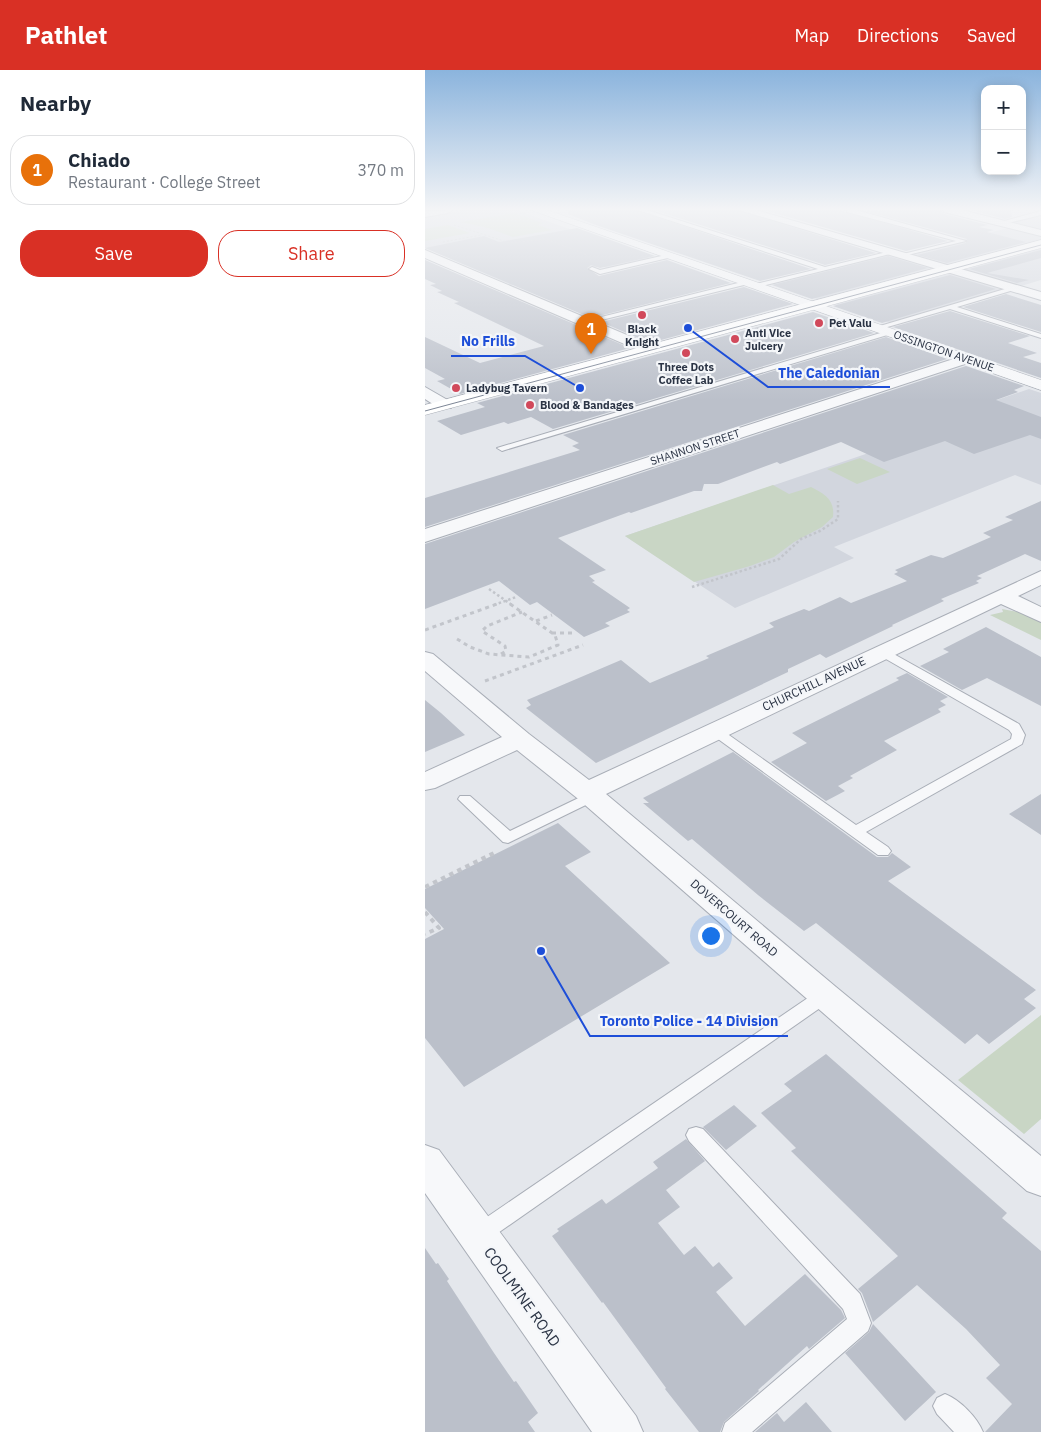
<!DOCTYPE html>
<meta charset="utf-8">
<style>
body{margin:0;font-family:"IBM Plex Sans",sans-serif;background:#f2f2f3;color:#1f2937}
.controls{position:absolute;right:15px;top:15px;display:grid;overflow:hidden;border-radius:10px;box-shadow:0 2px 12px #0003}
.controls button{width:45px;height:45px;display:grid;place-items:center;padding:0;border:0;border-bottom:1px solid #e0e1e3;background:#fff;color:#1f2937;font:25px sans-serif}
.you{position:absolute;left:285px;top:865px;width:18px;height:18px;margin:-12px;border:4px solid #fff;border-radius:50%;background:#1a73e8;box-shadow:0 0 0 8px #1a73e833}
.badge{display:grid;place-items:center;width:32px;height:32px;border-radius:50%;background:#d93025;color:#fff;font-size:16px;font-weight:700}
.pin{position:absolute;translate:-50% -41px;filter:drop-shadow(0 1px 2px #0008)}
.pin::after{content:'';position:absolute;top:26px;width:18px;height:15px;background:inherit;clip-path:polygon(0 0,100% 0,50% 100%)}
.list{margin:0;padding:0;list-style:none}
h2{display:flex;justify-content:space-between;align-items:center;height:65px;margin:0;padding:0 20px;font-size:21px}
h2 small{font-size:16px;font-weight:400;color:#747a83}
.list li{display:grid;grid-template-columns:32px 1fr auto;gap:15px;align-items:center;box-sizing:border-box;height:70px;margin:0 10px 10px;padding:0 10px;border:1px solid #e0e1e3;border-radius:20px}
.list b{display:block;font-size:19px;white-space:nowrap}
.list p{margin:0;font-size:16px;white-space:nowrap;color:#747a83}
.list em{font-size:16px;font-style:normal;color:#747a83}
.actions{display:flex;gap:10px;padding:15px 20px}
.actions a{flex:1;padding:11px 0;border:1px solid #d93025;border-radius:20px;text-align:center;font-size:18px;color:#d93025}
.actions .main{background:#d93025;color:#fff}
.map{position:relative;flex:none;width:616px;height:1362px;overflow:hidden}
header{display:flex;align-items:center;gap:30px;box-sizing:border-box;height:70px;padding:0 25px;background:#d93025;color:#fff}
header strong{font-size:24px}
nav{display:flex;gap:28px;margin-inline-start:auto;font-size:18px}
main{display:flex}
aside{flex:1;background:#fff}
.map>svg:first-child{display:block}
</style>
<header>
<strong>Pathlet</strong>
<nav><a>Map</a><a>Directions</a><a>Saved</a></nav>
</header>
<main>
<aside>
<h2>Nearby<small></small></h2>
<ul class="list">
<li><span class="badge" style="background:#e8710a">1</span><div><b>Chiado</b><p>Restaurant · College Street</p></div><em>370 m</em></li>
</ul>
<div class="actions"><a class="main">Save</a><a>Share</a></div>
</aside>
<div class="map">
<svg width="616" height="1362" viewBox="0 0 616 1362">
<rect width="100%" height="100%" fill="#e4e7ec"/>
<path fill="#d2d6de" d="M37 140H91L229 189 184 199 176 196 86 215 0 178V148Z
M616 144V160L583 152Z
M583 158 616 166V210L469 254 343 213 464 185 480 184Z
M604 319 616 323V415L590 405 409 477 429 488 310 538 200 466 476 372 465 367Z"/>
<path fill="#c9d6c5" d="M89 143 118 153 113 155 127 160 88 167 63 158 36 152Z
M23 155 45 163 0 171V159Z
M435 388 465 402 432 414 402 399Z
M348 415 364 424 386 417C400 424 410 430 408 447L397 457 369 472 349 487 325 496 269 512 200 466Z
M577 539 593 542 616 552V570L565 545 578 542Z
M616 945V1049L599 1064 533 1010Z"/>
<path fill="#bbc0ca" d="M143 140H211L386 199 335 211 171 155 143 144Z
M229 140H312L451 183 400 195Z
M339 140H414L523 171 481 181Z
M516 140 519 144 563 155 554 157 569 160 562 162 601 172 522 193 492 185 541 173 542 169 440 141Z
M546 140H586L587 147 580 149Z
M152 158 230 186 175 198 166 195 162 198 174 206 242 190 306 213 166 248 0 178 59 166 74 172Z
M616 180V188L562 203 604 210 592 213 544 199Z
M463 186 503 198 387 229 347 215Z
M0 190 205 278 35 324 12 311 20 309 0 298V267L55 293 119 276 29 233 34 232 12 222 17 221 5 215 11 214 0 209Z
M525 205 571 219 457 253 408 236Z
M319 217 368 234 225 273 176 252Z
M581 224 616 235V262L538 237Z
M525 241 605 266 583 273 612 283 598 287 616 293V308L468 257Z
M388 242 449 263 128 359 106 347 83 354 79 352 36 365 12 351 60 337 52 333Z
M461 267 522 289 0 457V428L155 380 147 376 154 373 138 365Z
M541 296 599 316 589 320 593 322 571 330 616 347V369L605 365 549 384 520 371 459 392 416 372 355 394 352 392 293 414H279L277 421H269L206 443 204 442 133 468 181 500 164 506 170 511 167 512 205 538 202 540 205 542 180 553 185 556 159 567 112 532 105 535 74 511 0 539V474Z
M616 431V491L600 484 552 506 557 508 551 511 554 513 516 529 519 531 467 555 468 556 401 588 395 584 363 599V602L171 693 101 638 106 635 102 630 196 590 225 613 284 588 281 586 349 557 344 553 379 539 384 541 415 527 426 533 482 511 469 504 473 502 470 500 506 485 518 488 566 467 558 463 588 450 580 447Z
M561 557 616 587V636L562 608 537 620 495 596 524 582 518 579Z
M482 603 523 627 515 631 521 635 513 639 516 642 459 671 472 680 425 706 428 708 413 716 420 721 401 731 346 692 382 673 367 663 474 610 471 608Z
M0 630 16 643 40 665 0 682Z
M308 682 452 787H463L467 783 486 797 463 811 611 920 599 929 611 938 564 974 552 964 540 974 391 853 379 861 333 825 267 769 263 771 218 733H224L218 728Z
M616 724V765L584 744Z
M133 753 166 782 140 796 245 893 39 1017 0 968V869L19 859 0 838V819Z
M401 984 582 1143 577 1148 616 1181V1362H560L587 1334 561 1308 575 1295 541 1259 492 1215 448 1252 437 1223 433 1219 473 1186 366 1081 371 1078 336 1043 367 1021 359 1014Z
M309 1035 332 1056 301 1080 278 1057Z
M261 1069 280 1091 241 1120 255 1137 233 1153 259 1185 270 1176 288 1197 294 1192 308 1208 291 1222 320 1256 380 1204 416 1240 420 1248 384 1279 382 1276 333 1320 334 1321 299 1352 295 1362H274L240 1319 241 1318 178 1232 177 1233 127 1166 134 1161 132 1159 177 1129 181 1134 233 1098 228 1092Z
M0 1178 11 1194 13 1193 24 1209 22 1211 69 1283 89 1312 91 1311 113 1343 103 1352 110 1362H0Z
M448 1254 511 1322 480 1351 420 1283 444 1262Z
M381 1332 407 1362H330L352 1343 359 1352Z"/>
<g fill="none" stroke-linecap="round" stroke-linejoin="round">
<defs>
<path id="service" d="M213 140H222L400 197 466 181 469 183 329 218 327 217V215L393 199Z
M422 140H431L541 171 474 187V185L531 171 422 142Z
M616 141V145L575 155 572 153Z
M245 184 247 187 175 204 164 199 167 197 175 200Z
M321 211 323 212V214L160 254 156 252Z
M590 216 592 217V219L532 237 616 264V268L525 239 452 260 448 258Z
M462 261 469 263 80 380 77 381 72 378Z
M458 578 594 654 600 665 597 674 441 762 463 777 466 781 463 785H453L282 661 284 658H294L431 755 586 669 587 664 584 660 454 585 452 582Z
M166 722 171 724 173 727 171 730 83 773 78 772 33 729 35 726H45L85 761Z
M399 919 405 921 408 926 405 931 60 1172 53 1175 46 1172 42 1165 46 1158 393 921Z
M271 1057 278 1059 435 1224 446 1253 443 1261 327 1362H297L300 1353 422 1249 418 1239 264 1071 261 1065 264 1059Z
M520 1324C535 1330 552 1347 558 1362H529L512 1344 508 1336 512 1328Z"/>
<path id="minor" d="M28 140 23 143 0 147V141Z
M314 140H331L616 222V230Z
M518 140H537L616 160V166L519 142Z
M0 180 228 276 230 279 228 282H218L0 188Z
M541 285 546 286 548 289 546 292 0 472V459Z
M0 317 26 332 28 335 26 338H14L0 329Z
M616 501V515L593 526 616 537V552L576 534 181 724 411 917 616 1086V1126L602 1121 152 728 92 680 10 718 0 720V702L77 667 0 601V582L8 584 104 664 164 710Z
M0 1075 14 1080 211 1346 218 1362H167L0 1123Z"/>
<path id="tertiary" d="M106 140H122L616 310V320Z"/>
<path id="secondary" d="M616 170V178L0 345V335Z"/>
</defs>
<use href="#service" stroke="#a9aeb7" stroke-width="2"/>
<use href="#minor" stroke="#a9aeb7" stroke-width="2"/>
<use href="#tertiary" stroke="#a9aeb7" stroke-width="1"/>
<use href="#secondary" stroke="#a9aeb7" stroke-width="1"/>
<path stroke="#c2c5cb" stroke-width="1" stroke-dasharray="2 2" stroke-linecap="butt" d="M29 155 85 173 121 169 162 185
M18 172 56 165"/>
<path stroke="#c2c5cb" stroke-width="2.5" stroke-dasharray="2.5 2.5" stroke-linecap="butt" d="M267 517 354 489 376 469 395 461 413 449V431
M64 519 87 535
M69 535 91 527"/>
<path stroke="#c2c5cb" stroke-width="3" stroke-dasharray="4 4" stroke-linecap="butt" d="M111 551 127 545
M0 560 72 534
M127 563H151
M32 569 45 577 64 584 104 587 133 575 130 565 85 534
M76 584 81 581 80 576 57 561 62 556 97 542
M60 611 158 575"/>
<path stroke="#c2c5cb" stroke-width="4" stroke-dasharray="4.5 4.5" stroke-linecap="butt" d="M0 817 71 782
M0 842 14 858 0 864"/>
<use href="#service" fill="#f7f8fa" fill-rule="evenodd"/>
<use href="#minor" fill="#f7f8fa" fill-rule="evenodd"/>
<use href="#tertiary" fill="#f7f8fa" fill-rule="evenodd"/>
<use href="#secondary" fill="#fff" fill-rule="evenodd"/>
<path stroke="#7d8696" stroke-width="1" d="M0 341 616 175"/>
</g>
<linearGradient id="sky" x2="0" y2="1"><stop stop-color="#8bb4dd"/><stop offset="0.42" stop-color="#f3f4f6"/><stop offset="1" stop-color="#f3f4f6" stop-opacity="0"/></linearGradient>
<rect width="616" height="331" fill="url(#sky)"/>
<g fill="#d1495b" stroke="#f4f6f9" stroke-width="2">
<circle cx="217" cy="245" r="5"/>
<circle cx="394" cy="253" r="5"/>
<circle cx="310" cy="269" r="5"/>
<circle cx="261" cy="283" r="5"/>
<circle cx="31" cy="318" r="5"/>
<circle cx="105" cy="335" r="5"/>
</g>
<g text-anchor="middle" stroke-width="4.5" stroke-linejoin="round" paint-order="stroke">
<g font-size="11" font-weight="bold" fill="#2b3445" stroke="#f4f6f9" text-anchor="start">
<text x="404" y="257">Pet Valu</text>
<text x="217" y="263" text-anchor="middle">Black<tspan x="217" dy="13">Knight</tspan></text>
<text x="320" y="267">Anti Vice<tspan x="320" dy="13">Juicery</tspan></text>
<text x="261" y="301" text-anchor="middle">Three Dots<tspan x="261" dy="13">Coffee Lab</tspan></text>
<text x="41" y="322">Ladybug Tavern</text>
<text x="115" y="339">Blood &amp; Bandages</text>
</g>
<g font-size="11" fill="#2b3445" stroke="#f4f6f9">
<text transform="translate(519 281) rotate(19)" y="4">OSSINGTON AVENUE</text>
<text transform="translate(270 377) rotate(-18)" y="4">SHANNON STREET</text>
</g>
<g font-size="12" fill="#2b3445" stroke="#f4f6f9">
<text transform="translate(389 614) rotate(-25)" y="4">CHURCHILL AVENUE</text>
<text transform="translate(309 848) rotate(41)" y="4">DOVERCOURT ROAD</text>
</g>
<g font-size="15" fill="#2b3445" stroke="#f4f6f9">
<text transform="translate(97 1227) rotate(54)" y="5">COOLMINE ROAD</text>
</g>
</g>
<path fill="none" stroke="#1d4ed8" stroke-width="2" d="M155 318L100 286H26M263 258L343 317H465M116 881L165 966H363"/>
<g fill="#1d4ed8" stroke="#f4f6f9" stroke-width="2">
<circle cx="155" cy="318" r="5"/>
<circle cx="263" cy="258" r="5"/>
<circle cx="116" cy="881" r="5"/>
</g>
<g font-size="14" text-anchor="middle" font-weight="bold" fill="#1d4ed8" stroke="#f4f6f9" stroke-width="4.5" stroke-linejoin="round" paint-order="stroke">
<text x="63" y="276">No Frills</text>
<text x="404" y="308">The Caledonian</text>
<text x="264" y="956">Toronto Police - 14 Division</text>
</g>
</svg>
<div class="controls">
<button>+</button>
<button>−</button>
</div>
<div class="you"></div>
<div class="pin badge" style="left:166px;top:284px;background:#e8710a">1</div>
</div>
</main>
